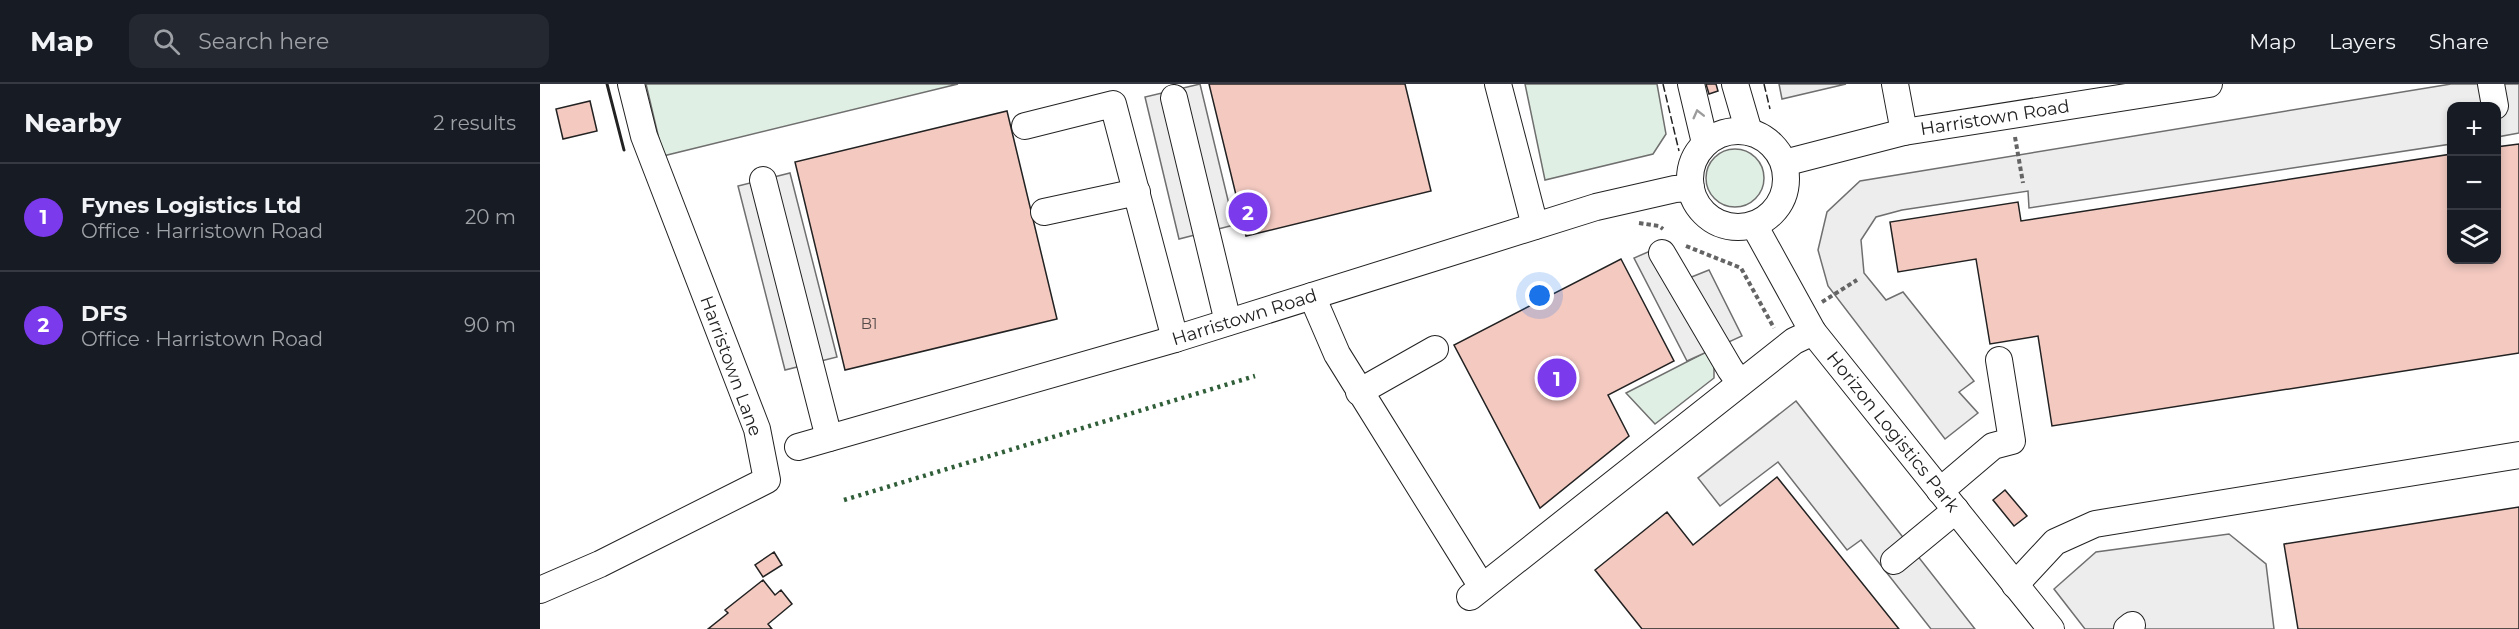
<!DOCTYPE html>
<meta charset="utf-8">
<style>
body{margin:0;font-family:Montserrat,sans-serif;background:#242831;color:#f1f3f6}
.controls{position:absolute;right:18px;top:18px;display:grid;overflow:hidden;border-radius:12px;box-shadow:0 3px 9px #0003}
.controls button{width:54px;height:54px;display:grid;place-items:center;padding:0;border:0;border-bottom:2px solid #363941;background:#171b24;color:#f1f3f6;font:30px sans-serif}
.you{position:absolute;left:1000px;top:212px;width:21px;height:21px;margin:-15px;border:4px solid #fff;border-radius:50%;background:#1a73e8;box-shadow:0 0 0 9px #1a73e833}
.badge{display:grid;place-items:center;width:39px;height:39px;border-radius:50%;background:#7c3aed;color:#fff;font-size:20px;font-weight:700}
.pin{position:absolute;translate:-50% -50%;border:3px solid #fff;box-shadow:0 2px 6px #0006}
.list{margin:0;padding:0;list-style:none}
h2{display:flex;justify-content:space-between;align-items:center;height:78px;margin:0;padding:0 24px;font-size:26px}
h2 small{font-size:20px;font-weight:400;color:#9ea1a6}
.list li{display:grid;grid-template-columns:39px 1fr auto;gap:18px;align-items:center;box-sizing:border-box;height:108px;padding:0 24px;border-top:2px solid #363941}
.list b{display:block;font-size:22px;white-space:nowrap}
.list p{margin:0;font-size:20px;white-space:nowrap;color:#9ea1a6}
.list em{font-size:20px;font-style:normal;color:#9ea1a6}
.icon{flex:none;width:33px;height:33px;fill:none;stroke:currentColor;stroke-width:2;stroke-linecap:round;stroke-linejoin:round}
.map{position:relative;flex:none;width:1979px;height:545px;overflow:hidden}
header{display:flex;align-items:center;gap:36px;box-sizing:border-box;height:84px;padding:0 30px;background:#171b24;border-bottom:2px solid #363941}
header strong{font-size:28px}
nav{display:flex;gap:33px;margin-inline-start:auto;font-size:21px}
.search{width:420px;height:54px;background:#242831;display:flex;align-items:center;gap:15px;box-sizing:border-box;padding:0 21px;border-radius:12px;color:#9ea1a6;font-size:22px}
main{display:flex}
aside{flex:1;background:#171b24}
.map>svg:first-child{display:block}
</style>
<header>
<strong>Map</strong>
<div class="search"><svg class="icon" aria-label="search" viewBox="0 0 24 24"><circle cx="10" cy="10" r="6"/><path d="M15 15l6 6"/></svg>Search here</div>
<nav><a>Map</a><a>Layers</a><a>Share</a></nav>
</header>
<main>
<aside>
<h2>Nearby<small>2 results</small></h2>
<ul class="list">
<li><span class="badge">1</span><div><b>Fynes Logistics Ltd</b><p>Office · Harristown Road</p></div><em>20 m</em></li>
<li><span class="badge">2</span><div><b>DFS</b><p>Office · Harristown Road</p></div><em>90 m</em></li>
</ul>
</aside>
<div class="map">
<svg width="1979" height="545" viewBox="0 0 1979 545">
<rect width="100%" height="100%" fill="#fff"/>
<path fill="#e0efe3" stroke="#6f6f6f" stroke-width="1.5" d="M106 0H418L123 72Z
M985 0H1117L1126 50 1113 70 1005 96Z
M1166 94a29 29 0 1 1 58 0a29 29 0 1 1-58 0Z
M1166 268 1174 283V294L1115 340 1086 309Z"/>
<path fill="#ededed" stroke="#6f6f6f" stroke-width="1.5" d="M660 0 694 141 639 155 605 13Z
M1239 0H1306L1242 15Z
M1911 0H1979V49L1957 53 1956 22H1912L1911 60 1489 124 1488 107 1362 126 1336 133 1321 156 1324 189 1346 216 1363 208 1434 297 1419 308 1438 329 1405 355 1288 202 1278 166 1287 128 1320 97Z
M250 89 297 273 245 286 198 102Z
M1129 159 1149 194 1169 186 1202 252 1147 277 1094 174Z
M1256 317 1435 545H1391L1321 456 1307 466 1238 378 1180 422 1158 394Z
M1689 450 1726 480 1734 545H1545L1514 505 1556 468Z"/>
<path fill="#f3c9c0" stroke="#222" stroke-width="1.5" d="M669 0H865L891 107 706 152Z
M1166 0H1176L1178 7 1169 10Z
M50 17 57 47 23 55 16 25Z
M467 27 517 235 305 286 255 78Z
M1979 60V269L1512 342 1498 252 1450 260 1436 175 1358 188 1350 138 1478 118 1481 137 1912 70V176H1956V63Z
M1081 175 1134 277 1068 311 1089 352 1000 424 914 261Z
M1237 393 1359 545H1102L1055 486 1127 428 1153 461Z
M1465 406 1487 432 1474 442 1453 416Z
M1979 423V545H1758L1744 460Z
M234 468 242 481 223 493 215 481Z
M223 496 235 511 241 506 252 520 228 540 232 545H168L188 529 185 526Z"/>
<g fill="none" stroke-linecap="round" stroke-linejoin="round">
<defs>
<g id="minor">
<path d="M958 0 995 142"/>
<path d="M1151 0 1165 59"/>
<path d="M1195 0 1209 48"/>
<path d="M1355 0 1364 48"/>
<path d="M1951 0 1955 22"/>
<path d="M634 14 688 238"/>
<path d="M485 42 573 20 635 255"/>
<circle cx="1198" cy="95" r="48"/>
<path id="s1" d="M1244 79 1364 48 1669 0"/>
<path d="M223 96 289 354"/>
<path d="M504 128 597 108"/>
<path id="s2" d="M1214 141 1273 248 1511 545"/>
<path d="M1122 169 1190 285 1200 299"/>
<path d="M772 212 797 270 942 503"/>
<path d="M819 308 895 265"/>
<path id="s3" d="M258 363 635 255 1056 123 1135 105 1151 104"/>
<path d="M1400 407 1453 362 1472 357 1459 276"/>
<path d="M1354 477 1416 426"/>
<path d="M1475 501 1515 458 1555 440 1979 371"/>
<path d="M0 506 60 480 227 396 217 345 104 52 91 0"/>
<path d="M930 513 1254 257 1273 248"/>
<path d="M1587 545 1592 541"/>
</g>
</defs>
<use href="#minor" stroke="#222" stroke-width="28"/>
<path stroke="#646464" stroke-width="4" stroke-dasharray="4.5 3" stroke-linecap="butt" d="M1475 53 1483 99
M1099 139 1119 142 1123 145
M1146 162 1201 184 1234 244
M1282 218 1317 196"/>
<use href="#minor" stroke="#fff" stroke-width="26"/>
<path stroke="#2f5e38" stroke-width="4.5" stroke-dasharray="3 4.5" stroke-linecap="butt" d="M304 416 715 292"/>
<path stroke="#222" stroke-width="1.5" stroke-dasharray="8 3" stroke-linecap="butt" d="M1123 0 1139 67
M1224 0 1230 25"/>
<path stroke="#222" stroke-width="3" d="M67 0 84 66"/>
</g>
<defs><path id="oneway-chevron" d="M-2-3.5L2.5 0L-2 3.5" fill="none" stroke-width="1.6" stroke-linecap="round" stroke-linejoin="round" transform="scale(1.5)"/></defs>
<use stroke="#9c9c9c" href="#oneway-chevron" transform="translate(1158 30) rotate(-104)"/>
<g text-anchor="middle" stroke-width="4.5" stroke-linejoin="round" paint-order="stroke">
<g font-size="15" fill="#564c4a">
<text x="329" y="245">B1</text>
</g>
<g font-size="18" fill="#222" stroke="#fff">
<text dy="6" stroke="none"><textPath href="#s1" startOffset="216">Harristown Road</textPath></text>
<text dy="6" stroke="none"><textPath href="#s3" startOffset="465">Harristown Road</textPath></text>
<text transform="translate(191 282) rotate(70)" y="6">Harristown Lane</text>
<text dy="6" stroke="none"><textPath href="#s2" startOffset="250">Horizon Logistics Park</textPath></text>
</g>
</g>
</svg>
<div class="controls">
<button>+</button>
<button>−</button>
<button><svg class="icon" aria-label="layers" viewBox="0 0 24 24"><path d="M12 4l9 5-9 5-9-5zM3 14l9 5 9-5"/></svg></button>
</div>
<div class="you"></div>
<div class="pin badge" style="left:1017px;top:294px">1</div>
<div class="pin badge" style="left:708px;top:128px">2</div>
</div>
</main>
